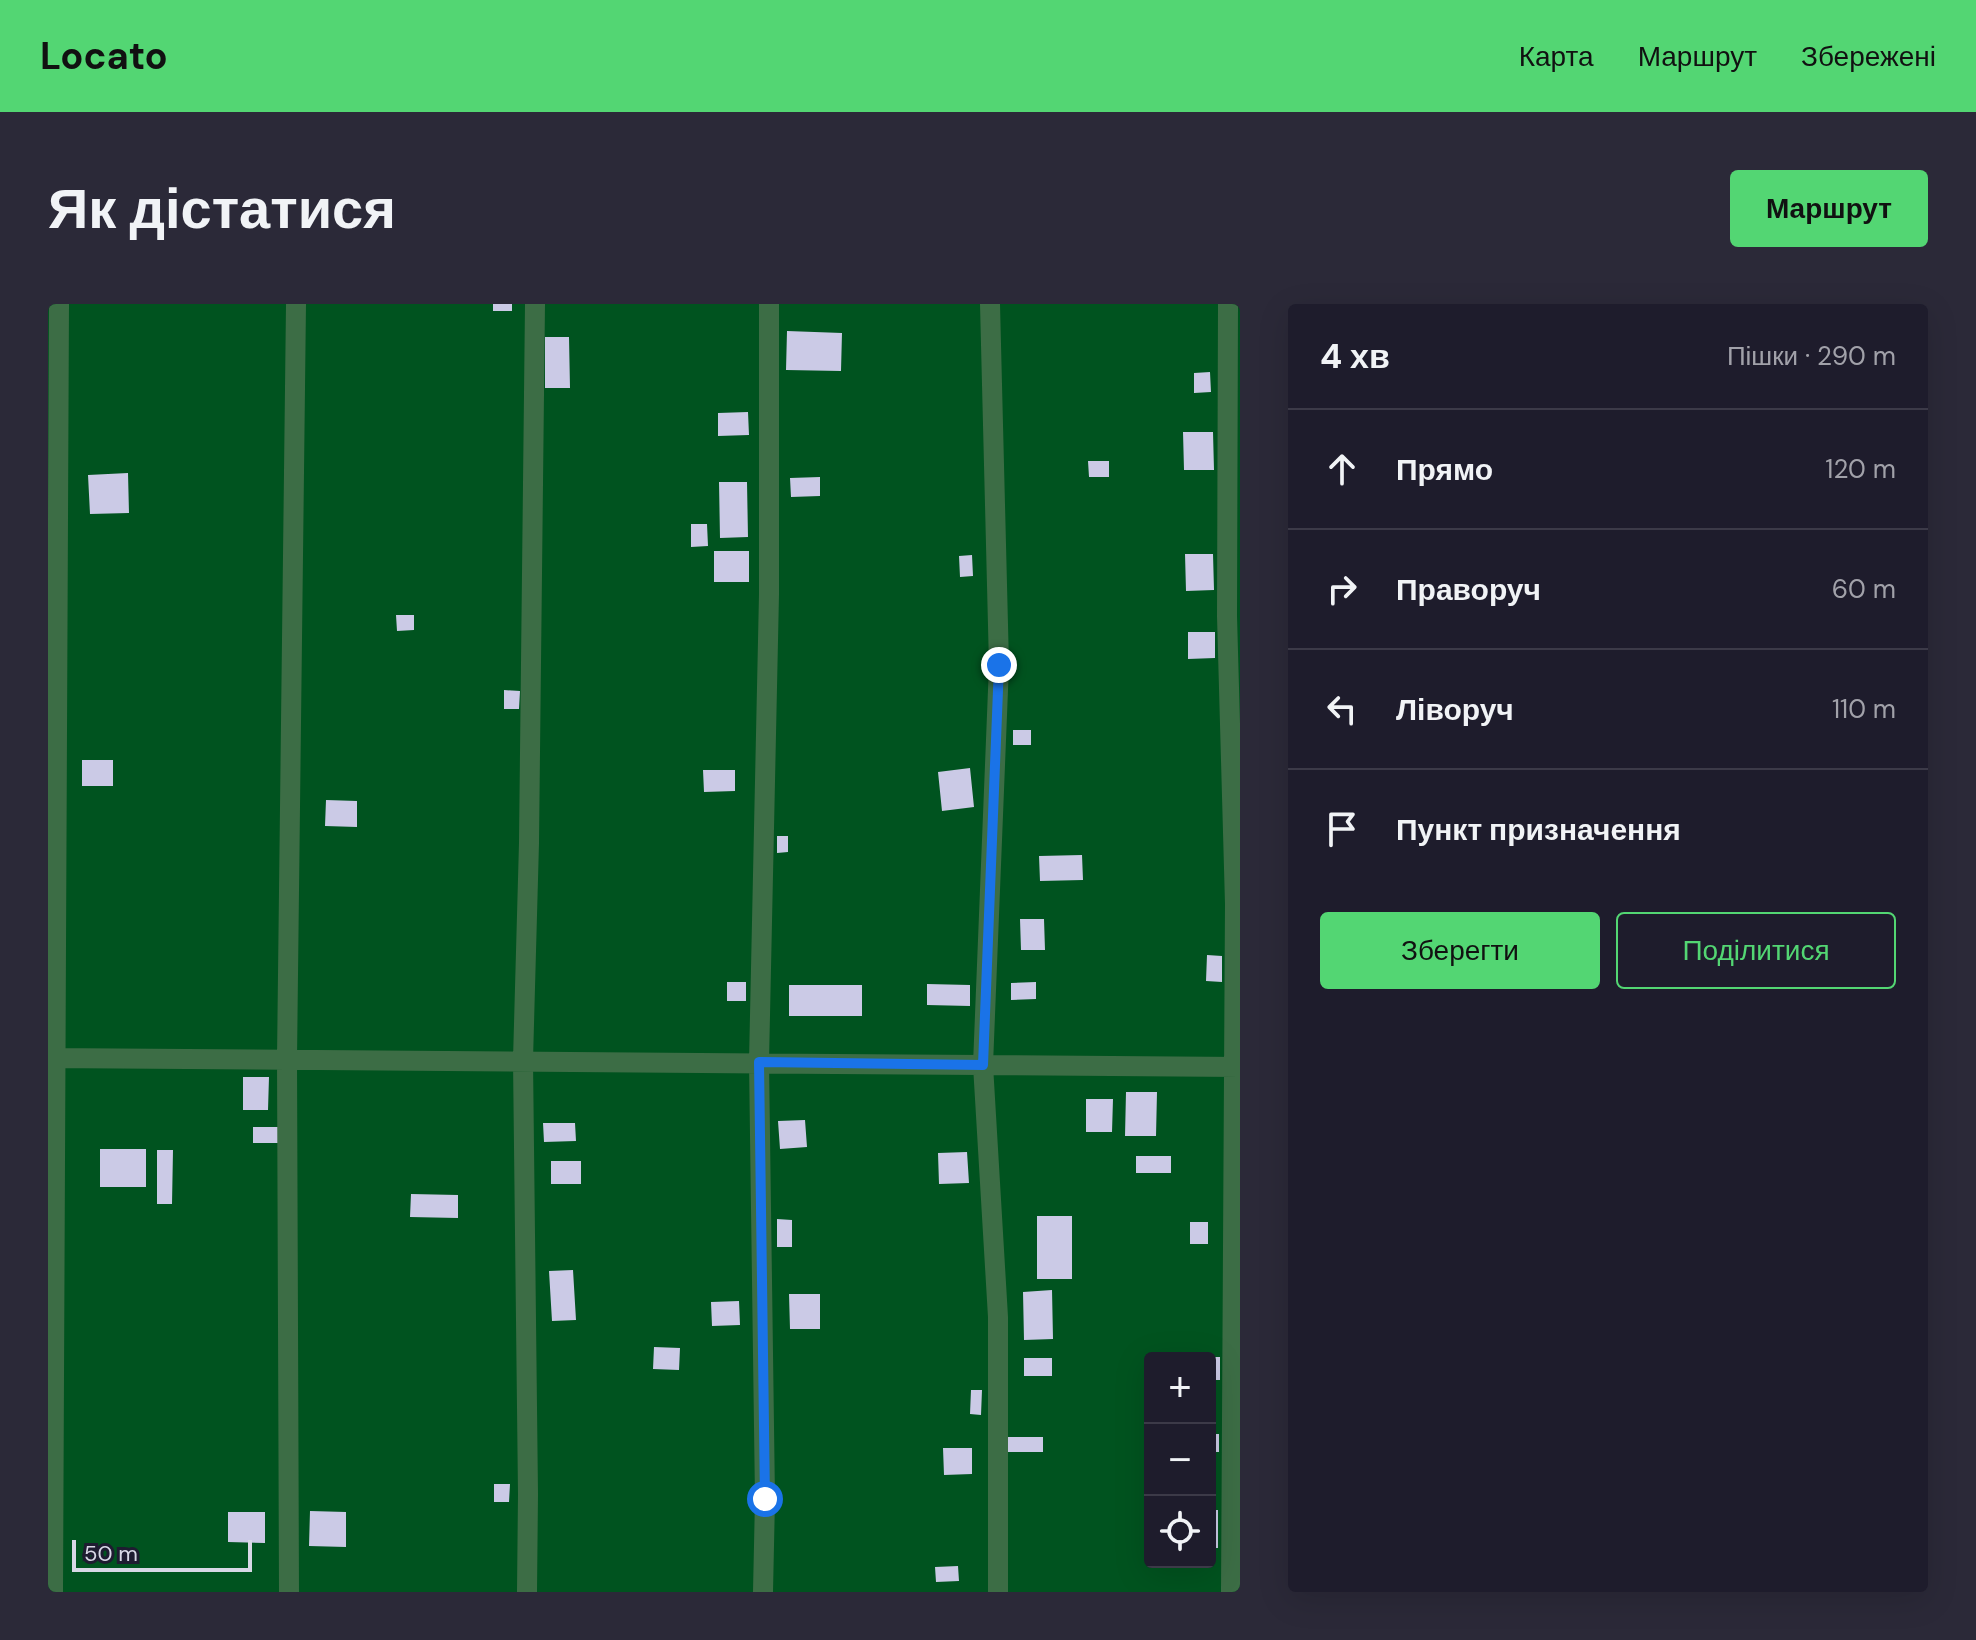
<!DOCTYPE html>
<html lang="uk">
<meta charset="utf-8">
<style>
body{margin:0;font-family:"DM Sans",sans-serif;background:#2b2938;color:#f1f3f6}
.controls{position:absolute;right:24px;bottom:24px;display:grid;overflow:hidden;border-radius:8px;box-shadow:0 8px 32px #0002}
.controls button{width:72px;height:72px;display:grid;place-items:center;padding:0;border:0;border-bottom:2px solid #3c3a48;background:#1e1c2c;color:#f1f3f6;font:40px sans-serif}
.scale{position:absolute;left:24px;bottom:20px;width:180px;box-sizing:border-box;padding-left:8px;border:4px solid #d8d8e6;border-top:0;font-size:22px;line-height:28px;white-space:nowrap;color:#d8d8e6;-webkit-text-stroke:6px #1e1c31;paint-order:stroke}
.stop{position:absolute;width:24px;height:24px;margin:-18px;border:6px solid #1a73e8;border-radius:50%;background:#fff}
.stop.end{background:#1a73e8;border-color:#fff;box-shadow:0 2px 8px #0008}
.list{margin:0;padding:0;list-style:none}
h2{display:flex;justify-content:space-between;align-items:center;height:104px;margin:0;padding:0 32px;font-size:34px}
h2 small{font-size:26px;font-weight:400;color:#a1a1a9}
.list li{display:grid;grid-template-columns:52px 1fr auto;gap:24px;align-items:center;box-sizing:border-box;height:120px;padding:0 32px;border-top:2px solid #3c3a48}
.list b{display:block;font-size:30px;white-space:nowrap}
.list em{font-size:26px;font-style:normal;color:#a1a1a9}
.actions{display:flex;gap:16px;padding:24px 32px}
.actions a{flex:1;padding:18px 0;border:2px solid #53d673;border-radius:8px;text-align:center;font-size:28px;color:#53d673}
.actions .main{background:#53d673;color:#111}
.icon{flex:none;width:44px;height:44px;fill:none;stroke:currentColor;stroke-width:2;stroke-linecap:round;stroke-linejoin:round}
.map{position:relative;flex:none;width:1192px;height:1288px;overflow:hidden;border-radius:8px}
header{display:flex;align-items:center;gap:48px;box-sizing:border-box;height:112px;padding:0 40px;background:#53d673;color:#111}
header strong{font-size:38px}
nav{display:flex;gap:44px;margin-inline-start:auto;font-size:28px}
.intro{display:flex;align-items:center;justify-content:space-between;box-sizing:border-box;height:192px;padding:0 48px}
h1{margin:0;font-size:56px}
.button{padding:20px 36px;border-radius:8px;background:#53d673;color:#111;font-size:28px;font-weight:700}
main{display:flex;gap:48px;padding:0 48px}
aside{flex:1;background:#1e1c2c;border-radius:8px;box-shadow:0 8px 32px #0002}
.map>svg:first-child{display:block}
</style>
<header>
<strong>Locato</strong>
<nav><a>Карта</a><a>Маршрут</a><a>Збережені</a></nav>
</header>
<div class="intro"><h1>Як дістатися</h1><a class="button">Маршрут</a></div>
<main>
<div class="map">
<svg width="1192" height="1288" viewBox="0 0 1192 1288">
<rect width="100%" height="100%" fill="#28263b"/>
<path fill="#00531f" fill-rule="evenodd" d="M0 0H1192V1288H0ZM1102 1054H1162V1258H1102Z"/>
<path fill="#cbcae6" d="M445 0H464V7H445Z
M739 27 794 29 793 67 738 66Z
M497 33H521L522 84H497Z
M1162 68 1163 88 1146 89V69Z
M700 108 701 131 670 132V109Z
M1135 128H1165L1166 166H1136Z
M1040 157H1061V173H1041Z
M80 169 81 209 42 210 40 171Z
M772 173V192L743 193 742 174Z
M671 178H699L700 233 672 234Z
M643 220H659L660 242 643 243Z
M666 247H701V278H666Z
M1137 250H1165L1166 286 1138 287Z
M924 251 925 272 912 273 911 252Z
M348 311H366V326L349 327Z
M1140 328H1167V354L1140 355Z
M456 386 472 387 471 405H456Z
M965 426H983V441H965Z
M34 456H65V482H34Z
M922 464 926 503 894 507 890 468Z
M655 466H687V487L656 488Z
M278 496 309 497V523L277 522Z
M729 532H740V548L729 549Z
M1034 551 1035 576 992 577 991 552Z
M972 615H996L997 646H973Z
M1159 651 1174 652V678L1158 677Z
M679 678H698V697H679Z
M988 678V695L963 696V679Z
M879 680 922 681V702L879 701Z
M741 681H814V712H741Z
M195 773H221L220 806H195Z
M1078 788H1109L1108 832H1077Z
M1038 795H1065L1064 828H1038Z
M757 816 759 843 732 845 730 817Z
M495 819H527L528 837 496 838Z
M205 823H232V839H205Z
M52 845H98V883H52Z
M109 846H125L124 900H109Z
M919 848 921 879 891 880 890 849Z
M1088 852H1123V869H1088Z
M503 857H533V880H503Z
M363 890 410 891V914L362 913Z
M989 912H1024V975H989Z
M729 915 744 916V943H729Z
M1142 918H1160V940H1142Z
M525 966 528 1016 504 1017 501 967Z
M1004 986 1005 1035 976 1036 975 988Z
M741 990H772V1025H742Z
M691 997 692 1021 664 1022 663 998Z
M606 1043 632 1044 631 1066 605 1065Z
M1162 1053H1172V1076H1162Z
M976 1054H1004V1072H976Z
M923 1086H934L933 1111 922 1110Z
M1162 1130H1171V1148H1162Z
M960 1133H995V1148H960Z
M895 1144H924V1170L896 1171Z
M446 1180H462L461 1198H446Z
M1162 1206H1170V1244H1162Z
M262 1207 298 1208V1243L261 1242Z
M180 1208H217V1239L180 1238Z
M910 1262 911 1277 888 1278 887 1263Z"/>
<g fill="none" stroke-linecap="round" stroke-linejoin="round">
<path stroke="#3c6d45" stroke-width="20" d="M942 0 951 361 935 761 950 1013V1288
M1180 0 1179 312 1187 600 1183 1288
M0 754 1192 763
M5 1288 11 0
M241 1288 239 755 248 0
M479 1288 480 1190 475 756 481 539 487 0
M715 1288 717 1195 711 758 721 290V0"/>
</g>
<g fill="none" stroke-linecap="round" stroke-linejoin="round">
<path stroke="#1a73e8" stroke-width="10" d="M717 1195 711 758 935 761 951 361"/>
</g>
</svg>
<div class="controls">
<button>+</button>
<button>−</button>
<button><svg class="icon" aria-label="locate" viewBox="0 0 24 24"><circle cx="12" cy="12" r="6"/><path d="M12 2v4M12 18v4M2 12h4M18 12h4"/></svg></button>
</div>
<div class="scale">50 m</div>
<div class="stop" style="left:717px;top:1195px"></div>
<div class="stop end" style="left:951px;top:361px"></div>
</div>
<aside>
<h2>4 хв<small>Пішки · 290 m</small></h2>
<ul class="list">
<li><svg class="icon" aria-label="ahead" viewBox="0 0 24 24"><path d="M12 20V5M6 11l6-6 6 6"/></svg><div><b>Прямо</b></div><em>120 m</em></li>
<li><svg class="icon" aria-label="right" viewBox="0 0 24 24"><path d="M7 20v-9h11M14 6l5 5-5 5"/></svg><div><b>Праворуч</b></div><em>60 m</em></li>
<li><svg class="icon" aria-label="left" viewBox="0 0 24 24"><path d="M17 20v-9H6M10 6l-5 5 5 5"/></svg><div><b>Ліворуч</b></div><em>110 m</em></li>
<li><svg class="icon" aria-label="arrive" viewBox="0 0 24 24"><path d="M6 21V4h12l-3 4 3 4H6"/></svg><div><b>Пункт призначення</b></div></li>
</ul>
<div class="actions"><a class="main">Зберегти</a><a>Поділитися</a></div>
</aside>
</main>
